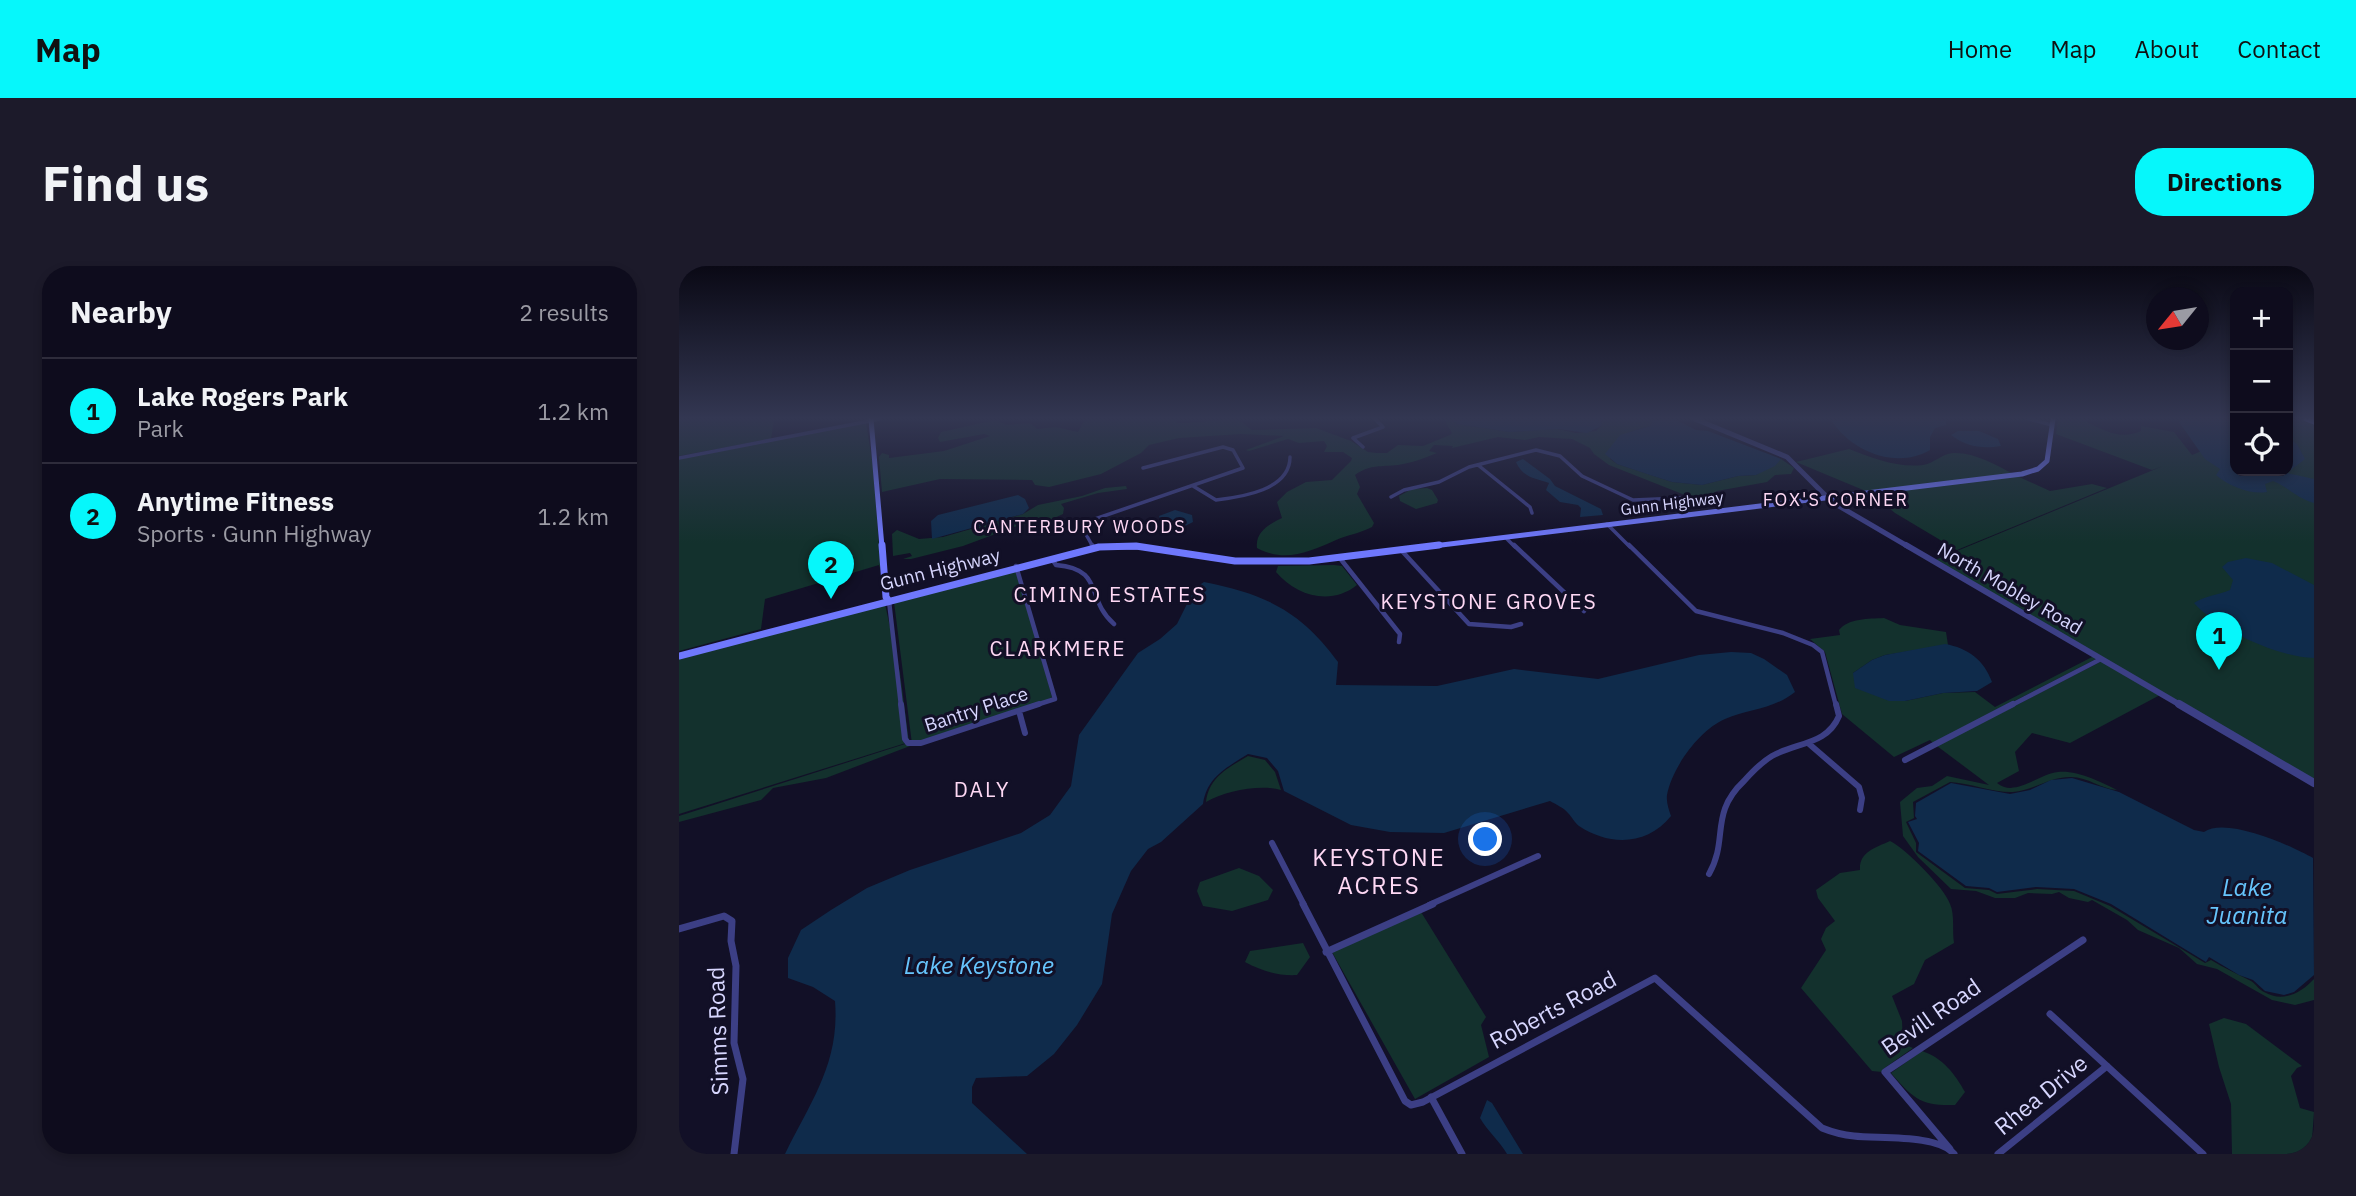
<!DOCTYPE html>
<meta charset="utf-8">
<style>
body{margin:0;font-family:"IBM Plex Sans",sans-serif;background:#1c1a2a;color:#f1f3f6}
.controls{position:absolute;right:21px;top:21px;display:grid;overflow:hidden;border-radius:14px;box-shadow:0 4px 10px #0003}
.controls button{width:63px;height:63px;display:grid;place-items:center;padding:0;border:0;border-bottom:2px solid #2e2c3b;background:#0e0c1d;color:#f1f3f6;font:35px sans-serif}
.compass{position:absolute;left:1467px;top:21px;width:63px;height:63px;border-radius:50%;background:#0e0c1d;box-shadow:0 4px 10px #0003;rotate:240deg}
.you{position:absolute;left:807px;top:574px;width:24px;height:24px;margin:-18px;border:5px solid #fff;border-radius:50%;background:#1a73e8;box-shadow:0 0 0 10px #1a73e833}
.badge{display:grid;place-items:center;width:46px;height:46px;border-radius:50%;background:#06f7fb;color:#111;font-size:23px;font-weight:700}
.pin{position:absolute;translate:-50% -58px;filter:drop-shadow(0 2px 4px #0008)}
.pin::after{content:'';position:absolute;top:37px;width:24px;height:21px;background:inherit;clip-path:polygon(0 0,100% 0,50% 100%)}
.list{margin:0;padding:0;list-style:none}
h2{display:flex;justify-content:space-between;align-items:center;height:91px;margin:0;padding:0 28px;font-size:30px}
h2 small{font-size:23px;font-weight:400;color:#9b9ba4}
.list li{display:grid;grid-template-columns:46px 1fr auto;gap:21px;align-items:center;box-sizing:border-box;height:105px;padding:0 28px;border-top:2px solid #2e2c3b}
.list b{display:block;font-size:26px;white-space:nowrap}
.list p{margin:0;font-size:23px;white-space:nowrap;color:#9b9ba4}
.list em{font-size:23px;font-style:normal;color:#9b9ba4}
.icon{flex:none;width:38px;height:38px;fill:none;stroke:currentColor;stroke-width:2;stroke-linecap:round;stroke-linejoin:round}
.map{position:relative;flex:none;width:1635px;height:888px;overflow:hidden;border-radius:28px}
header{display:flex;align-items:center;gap:42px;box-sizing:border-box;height:98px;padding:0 35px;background:#06f7fb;color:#111}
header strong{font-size:33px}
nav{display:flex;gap:38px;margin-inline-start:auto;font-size:24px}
.intro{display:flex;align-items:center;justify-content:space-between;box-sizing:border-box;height:168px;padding:0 42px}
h1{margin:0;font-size:49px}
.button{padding:18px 32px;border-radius:28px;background:#06f7fb;color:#111;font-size:24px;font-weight:700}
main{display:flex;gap:42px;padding:0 42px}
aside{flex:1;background:#0e0c1d;border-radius:28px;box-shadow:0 4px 10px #0003}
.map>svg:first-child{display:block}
</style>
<header>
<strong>Map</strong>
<nav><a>Home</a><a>Map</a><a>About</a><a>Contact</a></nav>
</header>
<div class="intro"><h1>Find us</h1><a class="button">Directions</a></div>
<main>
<aside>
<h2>Nearby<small>2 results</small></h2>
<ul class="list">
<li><span class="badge">1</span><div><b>Lake Rogers Park</b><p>Park</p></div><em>1.2 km</em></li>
<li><span class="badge">2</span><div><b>Anytime Fitness</b><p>Sports · Gunn Highway</p></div><em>1.2 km</em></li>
</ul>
</aside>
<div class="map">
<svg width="1635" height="888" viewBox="0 0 1635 888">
<rect width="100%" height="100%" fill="#121027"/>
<path fill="#13312d" d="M0 153H101L95 154 92 173 0 190Z
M406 153H428L431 155 445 153H502L497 154 498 157C514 158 547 152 558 154 564 156 568 161 573 164L637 162 672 175 689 186 698 187H708L719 179 744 180 771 169 773 167 765 153H773L778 158 831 166 878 163 897 167 917 165 922 160 923 153H978L974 154 972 160C952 165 933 169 931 193L938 198 993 216 1023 219 1059 210 1077 209 1102 193 1115 202 1112 208 1096 209 1088 216 1038 225 1021 235 930 199 915 188 911 182 893 173 860 171 846 174 819 171 773 182 774 180 755 179 750 185 758 187C746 192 732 197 719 199 702 201 691 198 676 209L681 221 678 228 695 257 693 261C682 267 668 269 657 274 630 286 606 297 578 282 576 266 590 258 603 252L598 236 608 226 627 216 653 214 672 195 673 192 664 186H645L648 180 645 175 620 177 609 173 570 185 567 184 605 170 562 168 500 172 470 179 462 187 422 208 370 221 356 219 353 214 261 213 203 226 200 191 203 187 210 189V192L265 185 311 170 305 168 261 176 259 172 262 166 316 154 328 159 351 157 358 163 377 161 399 166Z
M1379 153H1408V156C1426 165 1442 174 1462 165V160L1495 166 1513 189 1556 171V205H1609V153H1622L1635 158V514L1256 294 1484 200 1473 204 1377 168Z
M187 156 194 201 202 305 200 299 86 333 82 363 0 385V193Z
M1170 183C1194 192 1218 202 1244 199 1256 197 1262 188 1274 187 1296 186 1316 199 1335 208L1189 226 1117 196Z
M1338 210 1371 225 1413 218 1428 222 1278 284 1216 247 1193 228Z
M447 220 448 223 419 227 382 238 385 242 384 248 371 254 338 260 284 280 232 293H224L233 290 231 287 214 290 213 268 218 264 240 273 264 271 344 248 359 239 403 230 426 222Z
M748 222 753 224 759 234 758 237 737 243 721 235 720 230 733 223Z
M655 299 663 300 678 319C652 340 617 330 597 306L599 300Z
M336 303 345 326 373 431 365 436 233 478 215 336Z
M206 338 221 407 230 476 0 548V391Z
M1205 352 1221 359 1267 366 1269 379 1206 389 1193 394 1174 407 1226 435 1264 427 1296 426 1316 441 1415 390 1419 392 1254 477 1251 474 1215 491 1163 448 1146 386 1131 373 1161 369 1160 364C1170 352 1189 353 1205 352Z
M1423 395 1481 429 1391 477 1353 467 1336 486 1340 505 1318 517C1336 532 1359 508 1379 506 1398 504 1422 516 1438 524 1422 523 1409 511 1392 511 1370 511 1355 524 1334 526 1317 527 1290 517 1271 516L1234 536 1235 552 1227 556 1237 577V586L1286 622 1310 624 1318 628 1358 623 1395 625 1431 640 1526 697 1532 694C1545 702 1559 708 1572 715 1577 718 1580 724 1585 726 1604 737 1622 727 1635 713V734L1616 739 1593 734 1538 703 1518 698 1500 682 1459 664 1448 654 1413 634 1409 636 1390 632 1380 626 1373 628 1349 627 1336 632H1316L1297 625 1272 623 1239 591 1224 570 1221 536 1238 522 1253 520 1268 510 1310 519 1258 480Z
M226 478 231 480 147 512 94 522 82 534 0 556V550Z
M569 490 586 494 596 506 602 524C581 518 546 525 527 536 530 511 549 502 569 490Z
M1211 575C1227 583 1265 621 1271 638 1276 649 1273 665 1275 677L1246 694 1235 718 1213 730 1223 755 1224 778 1234 782 1204 803 1203 806 1193 805 1122 722 1147 684 1142 673 1147 662 1156 655 1139 632 1137 624 1161 607 1181 604C1180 586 1196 582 1211 575Z
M560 602 580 610 594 624 589 634 553 645 524 640 518 625 521 616Z
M742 646 807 751 802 759 810 791 736 833 653 686Z
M624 677 631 691 618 709C599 710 583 705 566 696L571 685Z
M1545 752 1567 758 1623 800 1618 802 1612 810 1621 842 1635 846 1632 888H1553L1552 838 1540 801 1530 758Z
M1243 785C1264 792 1276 808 1286 826L1276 839C1241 840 1234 832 1212 807Z"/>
<path fill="#0f2b4b" d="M773 153H923L922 160 908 167 879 163 831 166 778 158Z
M995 153 1017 164 1029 165 1102 193 1096 200 1077 209 1059 210 1023 219 993 216 968 208 938 198 926 188 941 169 971 160 974 154Z
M1157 153H1262L1267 155V159L1256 162 1251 171V184C1217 204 1172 185 1153 155H1158Z
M1508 153H1556V205H1609V172L1618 178 1626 193 1608 207 1635 213V237C1619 233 1609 221 1594 215L1586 218 1588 226C1572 229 1549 220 1537 209L1541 203 1526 193 1500 156Z
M1279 165H1300L1319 173 1322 180C1303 183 1288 181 1272 169Z
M844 193 871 213 876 220 922 243 924 249 901 251 902 242 899 239 881 236 867 224 870 217C856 212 844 212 837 196Z
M339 229 346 233 350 242 344 248 253 273 252 255 259 249Z
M496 244 513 249 514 256 502 262 483 259 480 250Z
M1567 292 1593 297 1635 319V392C1599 391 1539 364 1515 337 1525 330 1539 329 1551 324L1554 314 1543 301 1549 296Z
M525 316C586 328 622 345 659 396L657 419 758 420 835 403 919 413 1020 389 1052 386 1072 387 1085 393 1108 409 1116 426C1095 443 1070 443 1046 453 1020 464 993 502 988 529 987 536 990 544 992 550 968 580 930 580 900 560 895 556 893 551 889 547 885 542 878 539 871 535L765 567 711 566 672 559 605 525 599 505 588 492 569 488C547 502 528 511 524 538L482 576 469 583 452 605 433 648 423 718 398 759 375 788 348 810 297 812 293 821V837L348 888H106C132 835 161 797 156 735L134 721 109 712V692L122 664 152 644 188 622 231 604 342 567 371 549 392 520 400 469 459 387 481 373 498 358 516 322Z
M1266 378C1289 382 1305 394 1313 416L1298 425 1264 427 1226 435H1210L1176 422 1174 407 1193 394 1206 389Z
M1393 512 1440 526 1515 564 1525 566C1547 550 1613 580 1634 592L1635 709 1615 726 1605 729 1586 725 1574 714 1560 709 1530 691 1527 696 1432 638 1395 623 1357 621 1318 626 1310 622 1287 620 1239 585 1240 577 1229 556 1238 553 1236 550 1237 537 1272 517 1331 528 1351 524 1372 514Z
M808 834 813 837 844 888H828C820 874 809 866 801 852Z"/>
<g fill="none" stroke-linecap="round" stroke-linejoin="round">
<path stroke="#3c3f85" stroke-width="3.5" d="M1350 153 1373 159
M684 181 674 172 704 161 696 153
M0 192 201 153
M799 199 851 241 853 247
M514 220 537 234C563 231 611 224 611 191
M712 231 725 224 760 216 790 201 857 184 881 190 903 210 954 234 1001 232 1012 241
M1010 239 1003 242 1011 249
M928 258 951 281
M828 273 836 281
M414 281 404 263 413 254 564 202 554 184 544 181 464 202"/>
<path stroke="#3c3f85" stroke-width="4.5" d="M413 279 415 282
M835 279 905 345
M950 279 1017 345 1104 367 1134 379 1143 386 1157 440
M723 285 790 358 832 361 842 358
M660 291 721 368 720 376
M373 293 377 299C426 303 406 333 435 358
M337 300 376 433 354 440
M210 335 222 440
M1331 440 1422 393"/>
<path stroke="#3c3f85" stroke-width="6" d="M222 438 226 473 229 477H242L360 438
M340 445 346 467
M1129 477 1180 521 1183 532 1181 544
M1226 494 1334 438
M593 577 625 639
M1030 608C1050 573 1030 548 1065 515 1073 506 1083 496 1093 490 1118 476 1148 479 1160 450L1157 438
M750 639 859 590"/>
<path stroke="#3c3f85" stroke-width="7" d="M624 638 726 835 732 839 744 836 976 712 1143 862C1153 866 1164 869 1175 870 1199 873 1259 868 1275 888
M0 663 45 650 53 655 52 675 57 700 55 777 64 813 55 888
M647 686 754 638
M1371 748 1524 888
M752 831 783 888
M1271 883 1206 806 1404 674
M1319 888 1428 800"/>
<path stroke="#3c3f85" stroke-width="5" d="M1016 153 1108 191 1153 236 1230 281"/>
<path stroke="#3c3f85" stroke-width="6" d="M1227 279 1503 440"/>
<path stroke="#3c3f85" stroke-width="8" d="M1500 438 1635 517"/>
<path stroke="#6f78fc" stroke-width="5" d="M192 153 203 281
M1627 153 1635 156
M425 281H463
M746 281 1343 208 1359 203 1368 195 1374 153"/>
<path stroke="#6f78fc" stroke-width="7" d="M203 279 207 331 210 335
M0 390 420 281 457 280 556 295H630L760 279"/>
</g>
<linearGradient id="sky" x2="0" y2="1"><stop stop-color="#0a0915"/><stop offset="0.55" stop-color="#333752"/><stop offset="1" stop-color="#333752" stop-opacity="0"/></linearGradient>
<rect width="1635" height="277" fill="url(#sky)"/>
<g text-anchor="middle" stroke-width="6" stroke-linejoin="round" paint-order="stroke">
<g font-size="16" fill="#d7d6fe" stroke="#121027">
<text transform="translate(993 237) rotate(-7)" y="6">Gunn Highway</text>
</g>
<g font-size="18" letter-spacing="2" fill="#fed8f4" stroke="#121027">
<text x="1157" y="240">FOX'S CORNER</text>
<text x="401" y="267">CANTERBURY WOODS</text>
</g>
<g font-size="19" fill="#d7d6fe" stroke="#121027">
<text transform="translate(261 303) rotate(-14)" y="7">Gunn Highway</text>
<text transform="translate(1331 322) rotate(30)" y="7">North Mobley Road</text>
<text transform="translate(297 443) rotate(-18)" y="7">Bantry Place</text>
</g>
<g font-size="21" letter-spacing="2" fill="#fed8f4" stroke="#121027">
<text x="431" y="336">CIMINO ESTATES</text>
<text x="810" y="343">KEYSTONE GROVES</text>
<text x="379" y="390">CLARKMERE</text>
<text x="303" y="531">DALY</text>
</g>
<g font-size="23" fill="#d7d6fe" stroke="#121027">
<text transform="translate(874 744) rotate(-28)" y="8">Roberts Road</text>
<text transform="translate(1252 751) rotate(-35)" y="8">Bevill Road</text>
<text transform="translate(39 765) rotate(-92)" y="8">Simms Road</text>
<text transform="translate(1362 829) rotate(-39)" y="8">Rhea Drive</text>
</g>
<g font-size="24" letter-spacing="2" fill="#fed8f4" stroke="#121027">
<text x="700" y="600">KEYSTONE<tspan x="700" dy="28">ACRES</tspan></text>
</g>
<g font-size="24" font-style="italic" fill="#66c4fc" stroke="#121027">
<text x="1568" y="630">Lake<tspan x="1568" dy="28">Juanita</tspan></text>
<text x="300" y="708">Lake Keystone</text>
</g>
</g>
</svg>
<div class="controls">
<button>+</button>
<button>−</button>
<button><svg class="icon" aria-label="locate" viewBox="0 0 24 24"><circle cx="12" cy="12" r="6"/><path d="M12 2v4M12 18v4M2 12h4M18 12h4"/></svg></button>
</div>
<svg class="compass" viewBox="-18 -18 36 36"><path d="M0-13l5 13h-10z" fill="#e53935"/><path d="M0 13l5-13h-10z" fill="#9b9ba4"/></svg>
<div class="you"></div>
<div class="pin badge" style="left:1540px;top:404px">1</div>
<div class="pin badge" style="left:152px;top:333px">2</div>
</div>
</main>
